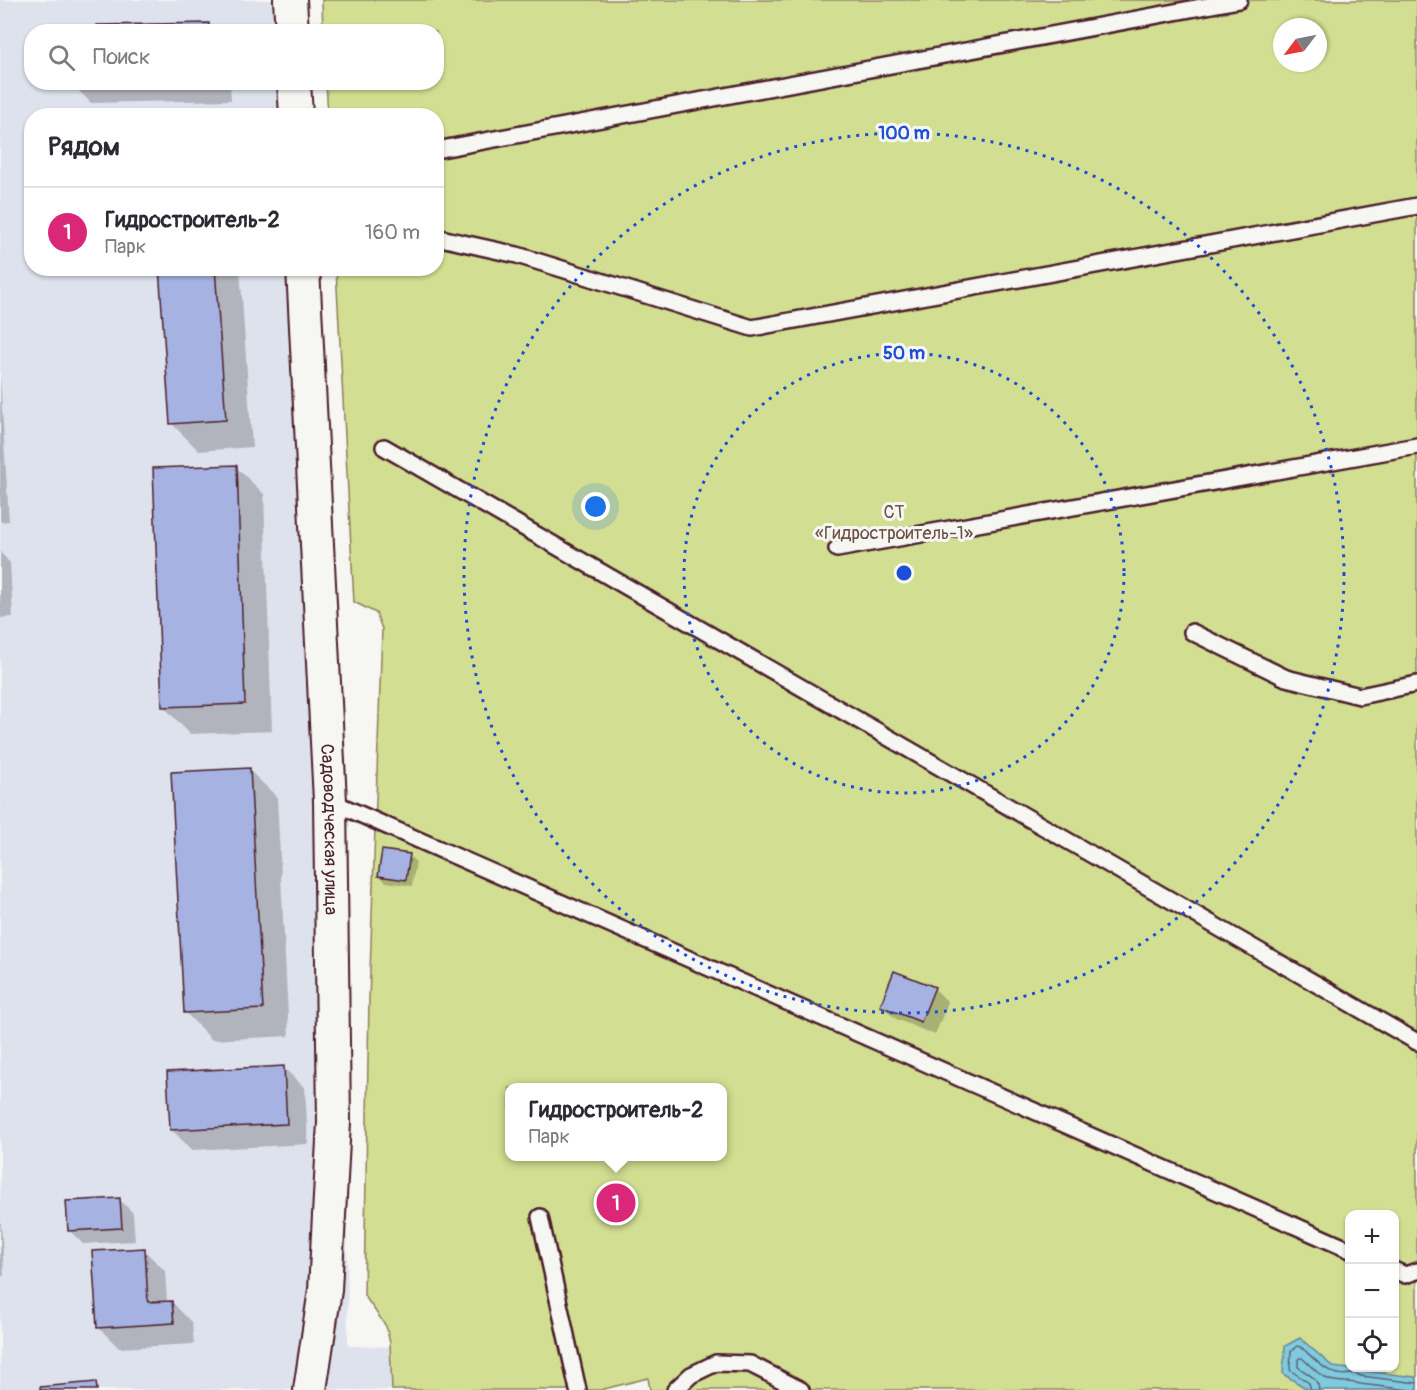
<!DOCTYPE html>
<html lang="ru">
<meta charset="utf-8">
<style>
body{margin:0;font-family:Pangolin,sans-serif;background:#f7f7f7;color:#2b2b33}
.controls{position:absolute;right:18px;bottom:18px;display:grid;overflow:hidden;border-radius:12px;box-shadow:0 2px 4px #0004}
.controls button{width:54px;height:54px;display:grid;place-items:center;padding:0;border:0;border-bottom:2px solid #e1e1e2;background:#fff;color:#2b2b33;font:30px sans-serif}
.compass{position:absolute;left:1273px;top:18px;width:54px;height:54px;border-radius:50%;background:#fff;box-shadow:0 2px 4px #0004;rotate:238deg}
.you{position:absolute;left:596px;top:507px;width:21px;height:21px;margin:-15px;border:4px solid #fff;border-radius:50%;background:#1a73e8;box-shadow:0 0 0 9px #1a73e833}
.badge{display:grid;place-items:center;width:39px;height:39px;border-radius:50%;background:#db2777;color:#fff;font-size:20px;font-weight:700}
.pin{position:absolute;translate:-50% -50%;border:3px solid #fff;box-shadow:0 2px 6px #0006}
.popup{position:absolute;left:505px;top:1083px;width:222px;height:78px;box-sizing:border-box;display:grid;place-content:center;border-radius:12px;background:#fff;filter:drop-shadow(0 2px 4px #0005);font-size:20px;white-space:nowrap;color:#7c7c81}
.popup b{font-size:22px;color:#2b2b33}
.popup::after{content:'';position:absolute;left:50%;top:100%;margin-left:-12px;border:12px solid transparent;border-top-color:#fff}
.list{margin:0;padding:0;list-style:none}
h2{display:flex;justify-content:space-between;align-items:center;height:78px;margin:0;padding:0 24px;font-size:26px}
h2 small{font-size:20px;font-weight:400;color:#7c7c81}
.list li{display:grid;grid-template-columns:39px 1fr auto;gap:18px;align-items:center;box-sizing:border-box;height:90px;padding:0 24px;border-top:2px solid #e1e1e2}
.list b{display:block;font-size:22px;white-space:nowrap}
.list p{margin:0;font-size:20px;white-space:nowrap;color:#7c7c81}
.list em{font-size:20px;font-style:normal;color:#7c7c81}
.icon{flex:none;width:33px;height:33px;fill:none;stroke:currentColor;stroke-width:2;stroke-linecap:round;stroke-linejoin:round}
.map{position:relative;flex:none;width:1417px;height:1390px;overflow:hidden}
.search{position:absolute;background:#fff;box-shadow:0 2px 4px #0004;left:24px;top:24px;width:420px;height:66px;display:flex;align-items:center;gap:15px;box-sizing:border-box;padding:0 21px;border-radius:24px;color:#7c7c81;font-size:22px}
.panel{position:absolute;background:#fff;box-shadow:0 2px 4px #0004;left:24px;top:108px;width:420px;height:168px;border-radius:24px}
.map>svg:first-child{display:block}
</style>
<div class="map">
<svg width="1417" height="1390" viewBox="0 0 1417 1390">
<rect width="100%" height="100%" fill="#f6f6f2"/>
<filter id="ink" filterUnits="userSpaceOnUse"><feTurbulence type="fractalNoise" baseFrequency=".0167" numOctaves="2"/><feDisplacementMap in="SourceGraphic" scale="12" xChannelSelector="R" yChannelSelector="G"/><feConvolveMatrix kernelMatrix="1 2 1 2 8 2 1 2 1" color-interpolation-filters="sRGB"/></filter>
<g filter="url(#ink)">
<path fill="#dee2ed" d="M0 0H300L302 31 32 32V82L304 83 306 115 32 116V268L314 269 344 871 348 1346 398 1347 401 1390H0Z"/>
<path fill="#d2de91" stroke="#8e7e5e" stroke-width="1.5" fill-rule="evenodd" d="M322 0H1417V1390H650L648 1378 600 1390H392L390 1343 386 1326 364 1295 369 1001 382 629 376 613 354 602 336 269 436 268V116L328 115 326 83 436 82V32L323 31ZM1282 27H1318V63H1282ZM510 1088H722V1156H510ZM1350 1214H1394V1368H1350Z"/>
<path fill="#7fcadf" stroke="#6a8697" stroke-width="1.5" d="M1300 1338 1333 1367 1415 1377 1417 1378V1390H1309L1283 1374 1285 1346Z"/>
<path fill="#0003" d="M208 24 216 32H99Z
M70 82H230L231 100 91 103Z
M161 268H240L252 447 199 451 171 423Z
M0 375 9 521 0 522Z
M236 467 264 494 272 731 190 734 163 706Z
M0 552 10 563 13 617 0 618Z
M249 770 277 797 289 1036 212 1040 185 1012Z
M409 856 416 862 412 886 386 882 380 876Z
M934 988 948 1002 935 1035 896 1019 882 1006Z
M284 1068 305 1088 308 1144 192 1150 171 1129Z
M119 1199 133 1213 135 1241 83 1244 69 1230Z
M0 1221 1 1222 4 1276H0Z
M144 1250 165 1271 167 1302H172L192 1323 194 1344 119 1348 98 1327Z"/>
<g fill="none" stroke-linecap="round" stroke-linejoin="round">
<path stroke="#5f6373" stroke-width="1.5" d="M1311 1390 1309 1383 1290 1370 1291 1351 1298 1346 1301 1347C1316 1360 1332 1381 1354 1373L1361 1376 1417 1383
M1319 1390C1318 1377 1307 1374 1298 1367V1360L1299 1358H1302C1310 1365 1320 1377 1330 1380 1340 1383 1350 1381 1360 1384L1410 1390"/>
</g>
<path fill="#a6b2e2" stroke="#4a1f2b" stroke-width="1.5" d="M209 23V32H77L98 31 97 25Z
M159 268H215L226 420 170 424Z
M237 465 245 704 162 707 153 468Z
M250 768 263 1009 184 1013 171 772Z
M382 850 410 854 406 880 378 876Z
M894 971 935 987 921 1022 880 1006Z
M284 1066 287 1124 170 1130 167 1072Z
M120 1198 122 1228 68 1231 66 1201Z
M145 1248 148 1302 172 1301 174 1323 97 1328 92 1251Z
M96 1382 97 1390H40V1387Z"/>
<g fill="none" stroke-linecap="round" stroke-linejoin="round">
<defs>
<path id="service" d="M436 150 1239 0
M436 237 517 255 752 328 1417 206
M384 447 1417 1042
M837 549 1417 446
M1192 632 1286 678 1360 696 1417 684
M330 801 1350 1250
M540 1217 578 1390
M1394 1270 1405 1275 1417 1271
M675 1390 691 1375 716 1363 750 1364 801 1390"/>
<g id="minor">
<path d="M290 0 292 32"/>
<path d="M294 82 296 116"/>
<path id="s1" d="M303 268 330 801 334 1122 325 1290 310 1390"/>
</g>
</defs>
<use href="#service" stroke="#4a1f2b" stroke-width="20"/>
<use href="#minor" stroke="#4a1f2b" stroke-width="36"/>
<use href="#service" stroke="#f6f6f2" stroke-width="15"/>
<use href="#minor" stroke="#f6f6f2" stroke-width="32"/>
</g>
</g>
<g fill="none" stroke="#1d4ed8" stroke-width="3" stroke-dasharray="3 6">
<circle cx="904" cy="573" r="220"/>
<circle cx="904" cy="573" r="440"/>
</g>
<g text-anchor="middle" stroke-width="6" stroke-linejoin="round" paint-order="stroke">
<g font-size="18" fill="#6c4f44" stroke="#f6f6f2">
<text x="894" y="518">СТ<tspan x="894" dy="21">«Гидростроитель-1»</tspan></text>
</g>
<g font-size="18" fill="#4a1f2b" stroke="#f6f6f2">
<text dy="6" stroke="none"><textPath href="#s1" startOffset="562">Садоводческая улица</textPath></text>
</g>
</g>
<circle cx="904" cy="573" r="9" fill="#1d4ed8" stroke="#f6f6f2" stroke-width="3"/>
<g font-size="18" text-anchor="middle" font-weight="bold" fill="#1d4ed8" stroke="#f6f6f2" stroke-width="6" stroke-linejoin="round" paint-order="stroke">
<text x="904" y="139">100 m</text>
<text x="904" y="359">50 m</text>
</g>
</svg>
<div class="controls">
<button>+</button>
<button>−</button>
<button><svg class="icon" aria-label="locate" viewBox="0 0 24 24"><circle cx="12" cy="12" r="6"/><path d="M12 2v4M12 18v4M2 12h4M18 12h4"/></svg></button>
</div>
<svg class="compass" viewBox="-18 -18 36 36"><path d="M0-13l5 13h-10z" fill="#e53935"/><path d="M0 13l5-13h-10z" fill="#7c7c81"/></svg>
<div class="you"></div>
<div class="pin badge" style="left:616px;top:1203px">1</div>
<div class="popup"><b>Гидростроитель-2</b>Парк</div>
<div class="search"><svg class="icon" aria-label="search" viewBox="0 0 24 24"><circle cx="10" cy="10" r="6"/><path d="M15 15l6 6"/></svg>Поиск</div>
<section class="panel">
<h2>Рядом<small></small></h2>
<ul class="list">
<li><span class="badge">1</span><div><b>Гидростроитель-2</b><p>Парк</p></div><em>160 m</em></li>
</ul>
</section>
</div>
